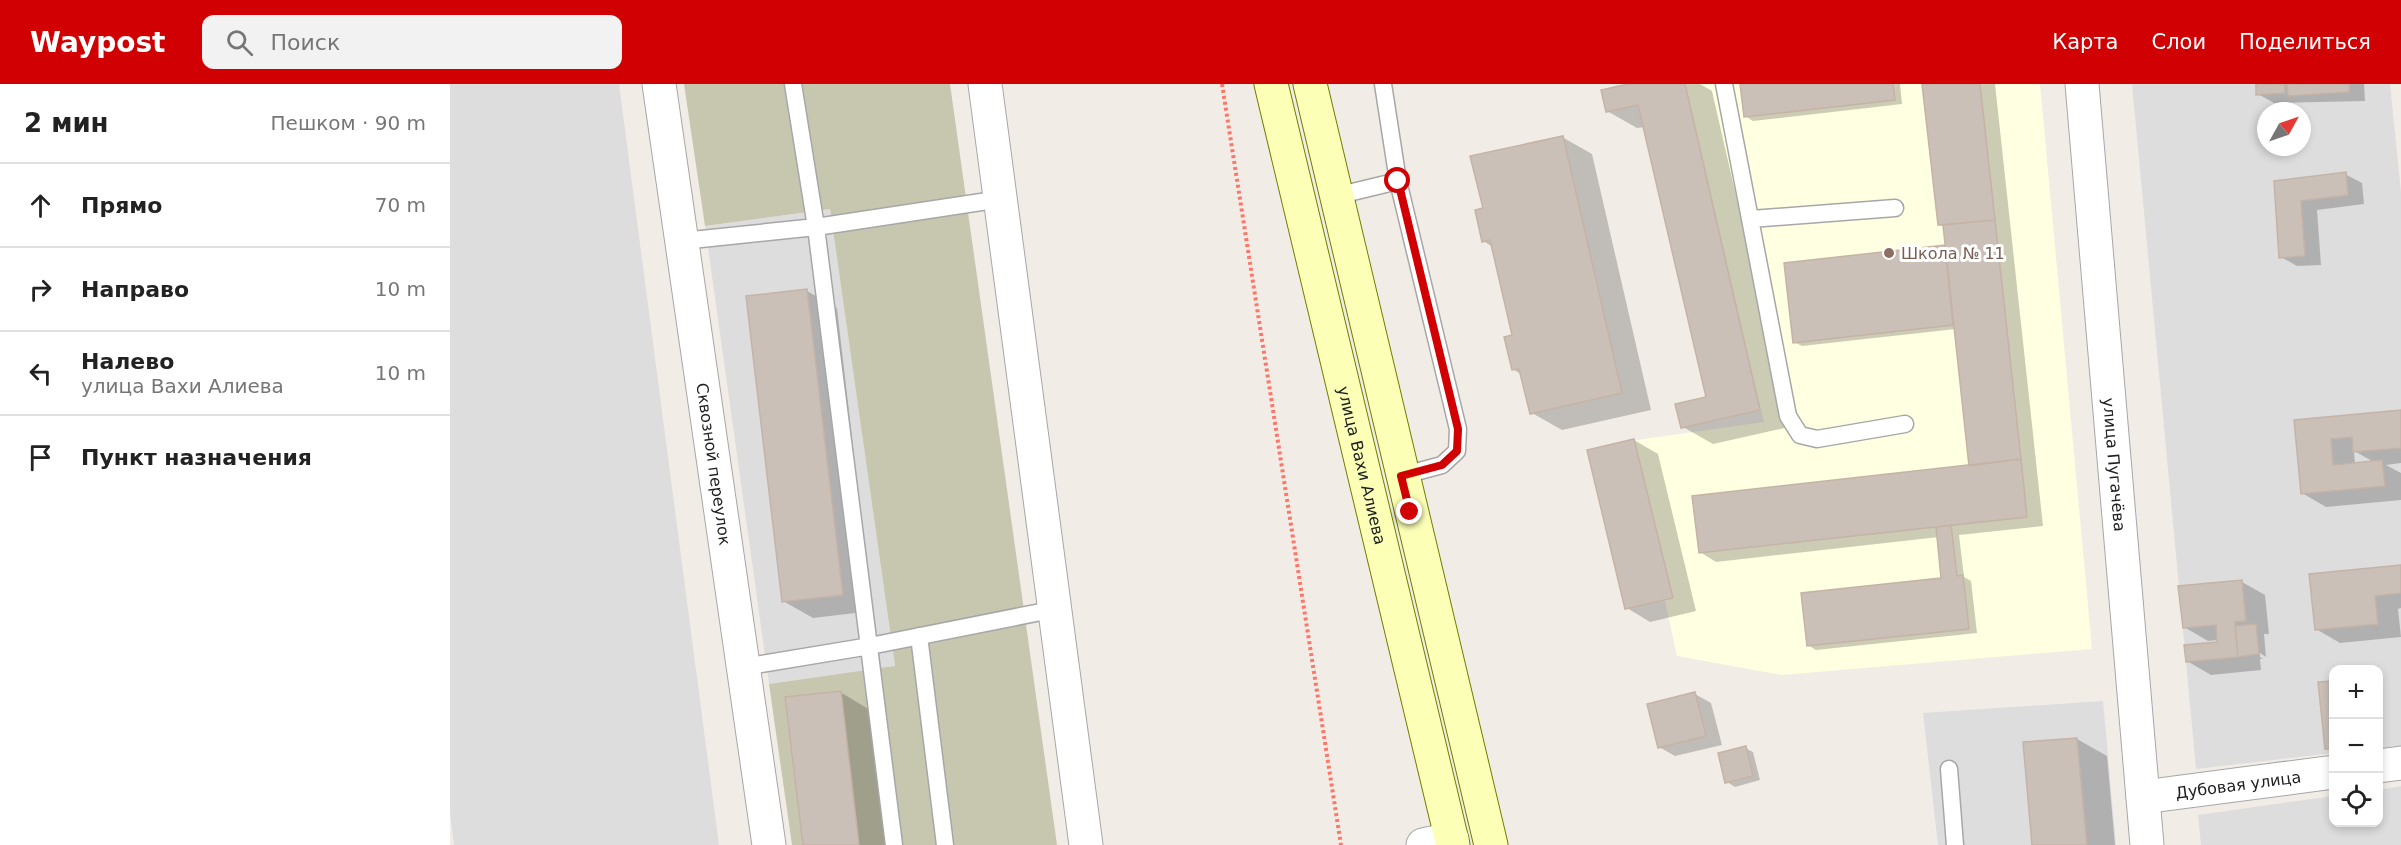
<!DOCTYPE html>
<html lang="ru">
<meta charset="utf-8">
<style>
body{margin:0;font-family:"DejaVu Sans",sans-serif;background:#f2f2f2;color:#222}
.controls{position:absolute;right:18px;bottom:18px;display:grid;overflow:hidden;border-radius:12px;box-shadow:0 3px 9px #0003}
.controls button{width:54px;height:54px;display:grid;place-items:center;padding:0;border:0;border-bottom:2px solid #e0e0e0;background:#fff;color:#222;font:30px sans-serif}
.compass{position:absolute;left:1807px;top:18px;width:54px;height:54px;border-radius:50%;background:#fff;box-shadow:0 3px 9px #0003;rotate:50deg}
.stop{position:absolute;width:18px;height:18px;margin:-14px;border:4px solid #d00003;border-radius:50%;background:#fff}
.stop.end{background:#d00003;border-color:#fff;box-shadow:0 2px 6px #0008}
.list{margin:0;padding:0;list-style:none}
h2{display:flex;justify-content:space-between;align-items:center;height:78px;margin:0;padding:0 24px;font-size:26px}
h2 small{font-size:20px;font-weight:400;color:#767676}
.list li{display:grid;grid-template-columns:39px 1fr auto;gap:18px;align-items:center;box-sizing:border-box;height:84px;padding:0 24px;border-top:2px solid #e0e0e0}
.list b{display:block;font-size:22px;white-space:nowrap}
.list p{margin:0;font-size:20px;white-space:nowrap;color:#767676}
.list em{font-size:20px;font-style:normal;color:#767676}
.icon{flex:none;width:33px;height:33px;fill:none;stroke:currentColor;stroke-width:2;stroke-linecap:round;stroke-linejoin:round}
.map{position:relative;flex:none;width:1951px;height:761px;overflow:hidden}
header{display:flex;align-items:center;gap:36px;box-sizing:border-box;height:84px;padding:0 30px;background:#d00003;color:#fff}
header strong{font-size:28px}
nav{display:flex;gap:33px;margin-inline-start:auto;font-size:21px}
.search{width:420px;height:54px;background:#f2f2f2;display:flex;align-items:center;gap:15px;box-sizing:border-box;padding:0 21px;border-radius:12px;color:#767676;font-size:22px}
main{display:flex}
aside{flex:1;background:#fff}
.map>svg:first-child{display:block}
</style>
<header>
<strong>Waypost</strong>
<div class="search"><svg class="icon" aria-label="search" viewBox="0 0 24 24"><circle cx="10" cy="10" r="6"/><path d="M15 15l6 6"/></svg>Поиск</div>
<nav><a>Карта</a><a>Слои</a><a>Поделиться</a></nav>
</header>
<main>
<aside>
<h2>2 мин<small>Пешком · 90 m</small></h2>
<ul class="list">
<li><svg class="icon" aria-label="ahead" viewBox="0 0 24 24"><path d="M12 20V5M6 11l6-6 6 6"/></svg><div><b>Прямо</b></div><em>70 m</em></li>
<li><svg class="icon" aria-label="right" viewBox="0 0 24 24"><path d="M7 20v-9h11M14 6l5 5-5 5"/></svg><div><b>Направо</b></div><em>10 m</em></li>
<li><svg class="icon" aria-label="left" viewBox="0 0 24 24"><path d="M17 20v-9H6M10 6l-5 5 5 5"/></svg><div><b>Налево</b><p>улица Вахи Алиева</p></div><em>10 m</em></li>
<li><svg class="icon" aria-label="arrive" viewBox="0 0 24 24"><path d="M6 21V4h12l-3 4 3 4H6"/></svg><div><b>Пункт назначения</b></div></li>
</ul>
</aside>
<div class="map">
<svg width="1951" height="761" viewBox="0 0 1951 761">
<rect width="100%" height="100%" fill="#f1ede6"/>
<path fill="#dedddd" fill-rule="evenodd" d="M0 0H169L269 761H4L0 729Z
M1682 0H1940L1951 108V662L1929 664 1928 586H1884L1883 669 1746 685ZM1816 27H1852V63H1816Z
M380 125 445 583 319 600 255 142Z
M1653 617 1666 761H1488L1473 629Z
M1951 702V761H1751L1748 731 1883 712 1884 738H1928L1929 706Z"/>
<path fill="#ffffe1" d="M1232 0H1590L1642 565 1331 591 1227 572 1180 357 1314 338Z"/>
<path fill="#c7c7b0" d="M234 0H500L607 761H342L319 600 445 582 380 125 255 142Z"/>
<path fill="#0003" fill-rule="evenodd" d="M1185 0H1250L1262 7 1339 343 1263 360 1233 343 1258 314 1195 43 1187 44 1157 27Z
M1291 0H1450L1452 20 1303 37 1295 32Z
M1474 0H1545L1593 442 1509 451 1514 493 1521 497 1527 549 1366 566 1358 561 1493 495 1489 453 1266 478 1250 468 1521 383 1506 245 1352 262 1344 258 1336 180 1497 163 1495 143 1489 140Z
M1807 0H1914L1915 17 1824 19 1808 10Z
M1112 53 1142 70 1201 326 1112 346 1082 329 1072 291 1063 285 1064 252 1043 163 1033 157 1034 125Z
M1895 90 1912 99 1914 120 1867 126 1871 181 1847 182 1831 173 1826 99Z
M357 207 387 224 422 527 363 534 333 517Z
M1951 328V379L1936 381 1951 389V416L1876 423 1852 409 1845 338ZM1904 368H1906L1924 378 1905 380Z
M1184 356 1208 370 1246 527 1200 538 1177 524Z
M1951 483V524L1948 525 1951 553 1890 559 1866 545Z
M1792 498 1815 511 1819 550H1814L1816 573 1810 569V573L1813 575H1810L1811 586 1761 591 1737 577 1769 559 1768 556 1758 557 1734 543Z
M390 608 420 626 436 761H354L337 614Z
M1245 610 1261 619 1272 661 1225 672 1209 663Z
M1627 655 1657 672 1665 761H1584L1575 659Z
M1295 664 1303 668 1310 696 1285 703 1277 698Z"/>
<path fill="#cac0b8" stroke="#c5b3a6" stroke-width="1.5" d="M1178 0H1235L1310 326 1231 344 1225 320 1256 313 1188 21 1156 28 1151 6Z
M1290 0H1443L1445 16 1294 33Z
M1472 0H1530L1545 136 1488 141Z
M1806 0H1835V9L1806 11Z
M1837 0H1899V8L1838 12Z
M1113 52 1172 309 1080 330 1069 285 1062 286 1054 253 1062 251 1040 156 1032 158 1025 126 1033 124 1020 72Z
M1896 88 1898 111 1851 117 1855 172 1829 174 1824 97Z
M1545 136 1571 375 1519 382 1493 141Z
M1495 161 1503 241 1343 259 1334 179Z
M357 205 393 511 332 518 296 212Z
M1951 326V364L1903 368 1902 353 1881 355 1883 381 1932 376 1935 402 1851 410 1844 336Z
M1184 355 1223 514 1175 525 1137 366Z
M1571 375 1577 433 1249 469 1242 412Z
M1501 441 1507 492 1513 491 1519 545 1357 562 1351 509 1491 494 1486 443Z
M1951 481V509L1925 512 1928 540 1865 546 1859 490Z
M1792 496 1796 537 1785 538 1788 573 1736 578 1734 561 1767 558 1766 541 1733 544 1728 502Z
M1806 540 1809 570 1788 573 1785 542Z
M1884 597V665H1875L1868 598Z
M391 607 409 761H353L335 613Z
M1245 608 1256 652 1208 664 1197 620Z
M1627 654 1637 761H1582L1573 658Z
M1296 662 1303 692 1275 699 1268 669Z"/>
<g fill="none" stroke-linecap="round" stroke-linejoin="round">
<defs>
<path id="service" d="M343 0 366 143 444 761
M933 0 948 97 1008 345 1007 367 992 381 951 392
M1274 0 1338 332 1350 351 1367 355 1455 340
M886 112 948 97
M1301 135 1445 124
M232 157 366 143 551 115
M469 552 495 761
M293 583 420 562 606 525
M1499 685 1505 761"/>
<g id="minor">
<path id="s1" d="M209 0 319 761"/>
<path d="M535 0 636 761"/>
<path id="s2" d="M1632 0 1697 761"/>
<path d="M1928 682 1951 679"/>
<path id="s3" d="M1693 713 1884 688"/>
<path d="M973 761 1002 755"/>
</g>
<g id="secondary">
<path id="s4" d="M821 0 1003 761"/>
<path d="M860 0 1041 761"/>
</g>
</defs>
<use href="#service" stroke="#a7a7a7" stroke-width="19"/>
<use href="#minor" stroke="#a7a7a7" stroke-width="35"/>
<use href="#secondary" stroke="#727e00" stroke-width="35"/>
<path stroke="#ff7669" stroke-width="4" stroke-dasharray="3 3" stroke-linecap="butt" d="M772 0 891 761"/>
<use href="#service" stroke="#fff" stroke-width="16"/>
<use href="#minor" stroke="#fff" stroke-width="33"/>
<use href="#secondary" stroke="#fcffb6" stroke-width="33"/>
</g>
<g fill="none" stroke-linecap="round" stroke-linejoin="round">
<path stroke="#d00003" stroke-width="8" d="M948 97 1008 345 1007 367 992 381 951 392 960 428"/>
</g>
<circle fill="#8d6e63" stroke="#fff" stroke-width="2" cx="1439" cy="169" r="6"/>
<g text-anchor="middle" stroke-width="6" stroke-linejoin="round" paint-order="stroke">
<g font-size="16" fill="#785e54" stroke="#fff" text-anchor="start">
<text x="1451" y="175">Школа № 11</text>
</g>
<g font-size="16" fill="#202020" stroke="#fff">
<text dy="6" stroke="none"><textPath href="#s1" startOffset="384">Сквозной переулок</textPath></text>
<text dy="6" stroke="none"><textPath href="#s4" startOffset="392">улица Вахи Алиева</textPath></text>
<text dy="6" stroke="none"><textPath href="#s2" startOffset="382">улица Пугачёва</textPath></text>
<text dy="6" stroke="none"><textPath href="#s3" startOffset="96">Дубовая улица</textPath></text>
</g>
</g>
</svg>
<div class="controls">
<button>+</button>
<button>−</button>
<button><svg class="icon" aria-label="locate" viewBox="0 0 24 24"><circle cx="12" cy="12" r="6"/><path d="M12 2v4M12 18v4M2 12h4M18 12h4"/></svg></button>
</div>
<svg class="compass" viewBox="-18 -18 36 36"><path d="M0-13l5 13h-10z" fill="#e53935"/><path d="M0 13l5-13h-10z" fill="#767676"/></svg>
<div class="stop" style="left:948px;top:97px"></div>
<div class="stop end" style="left:960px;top:428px"></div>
</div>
</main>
